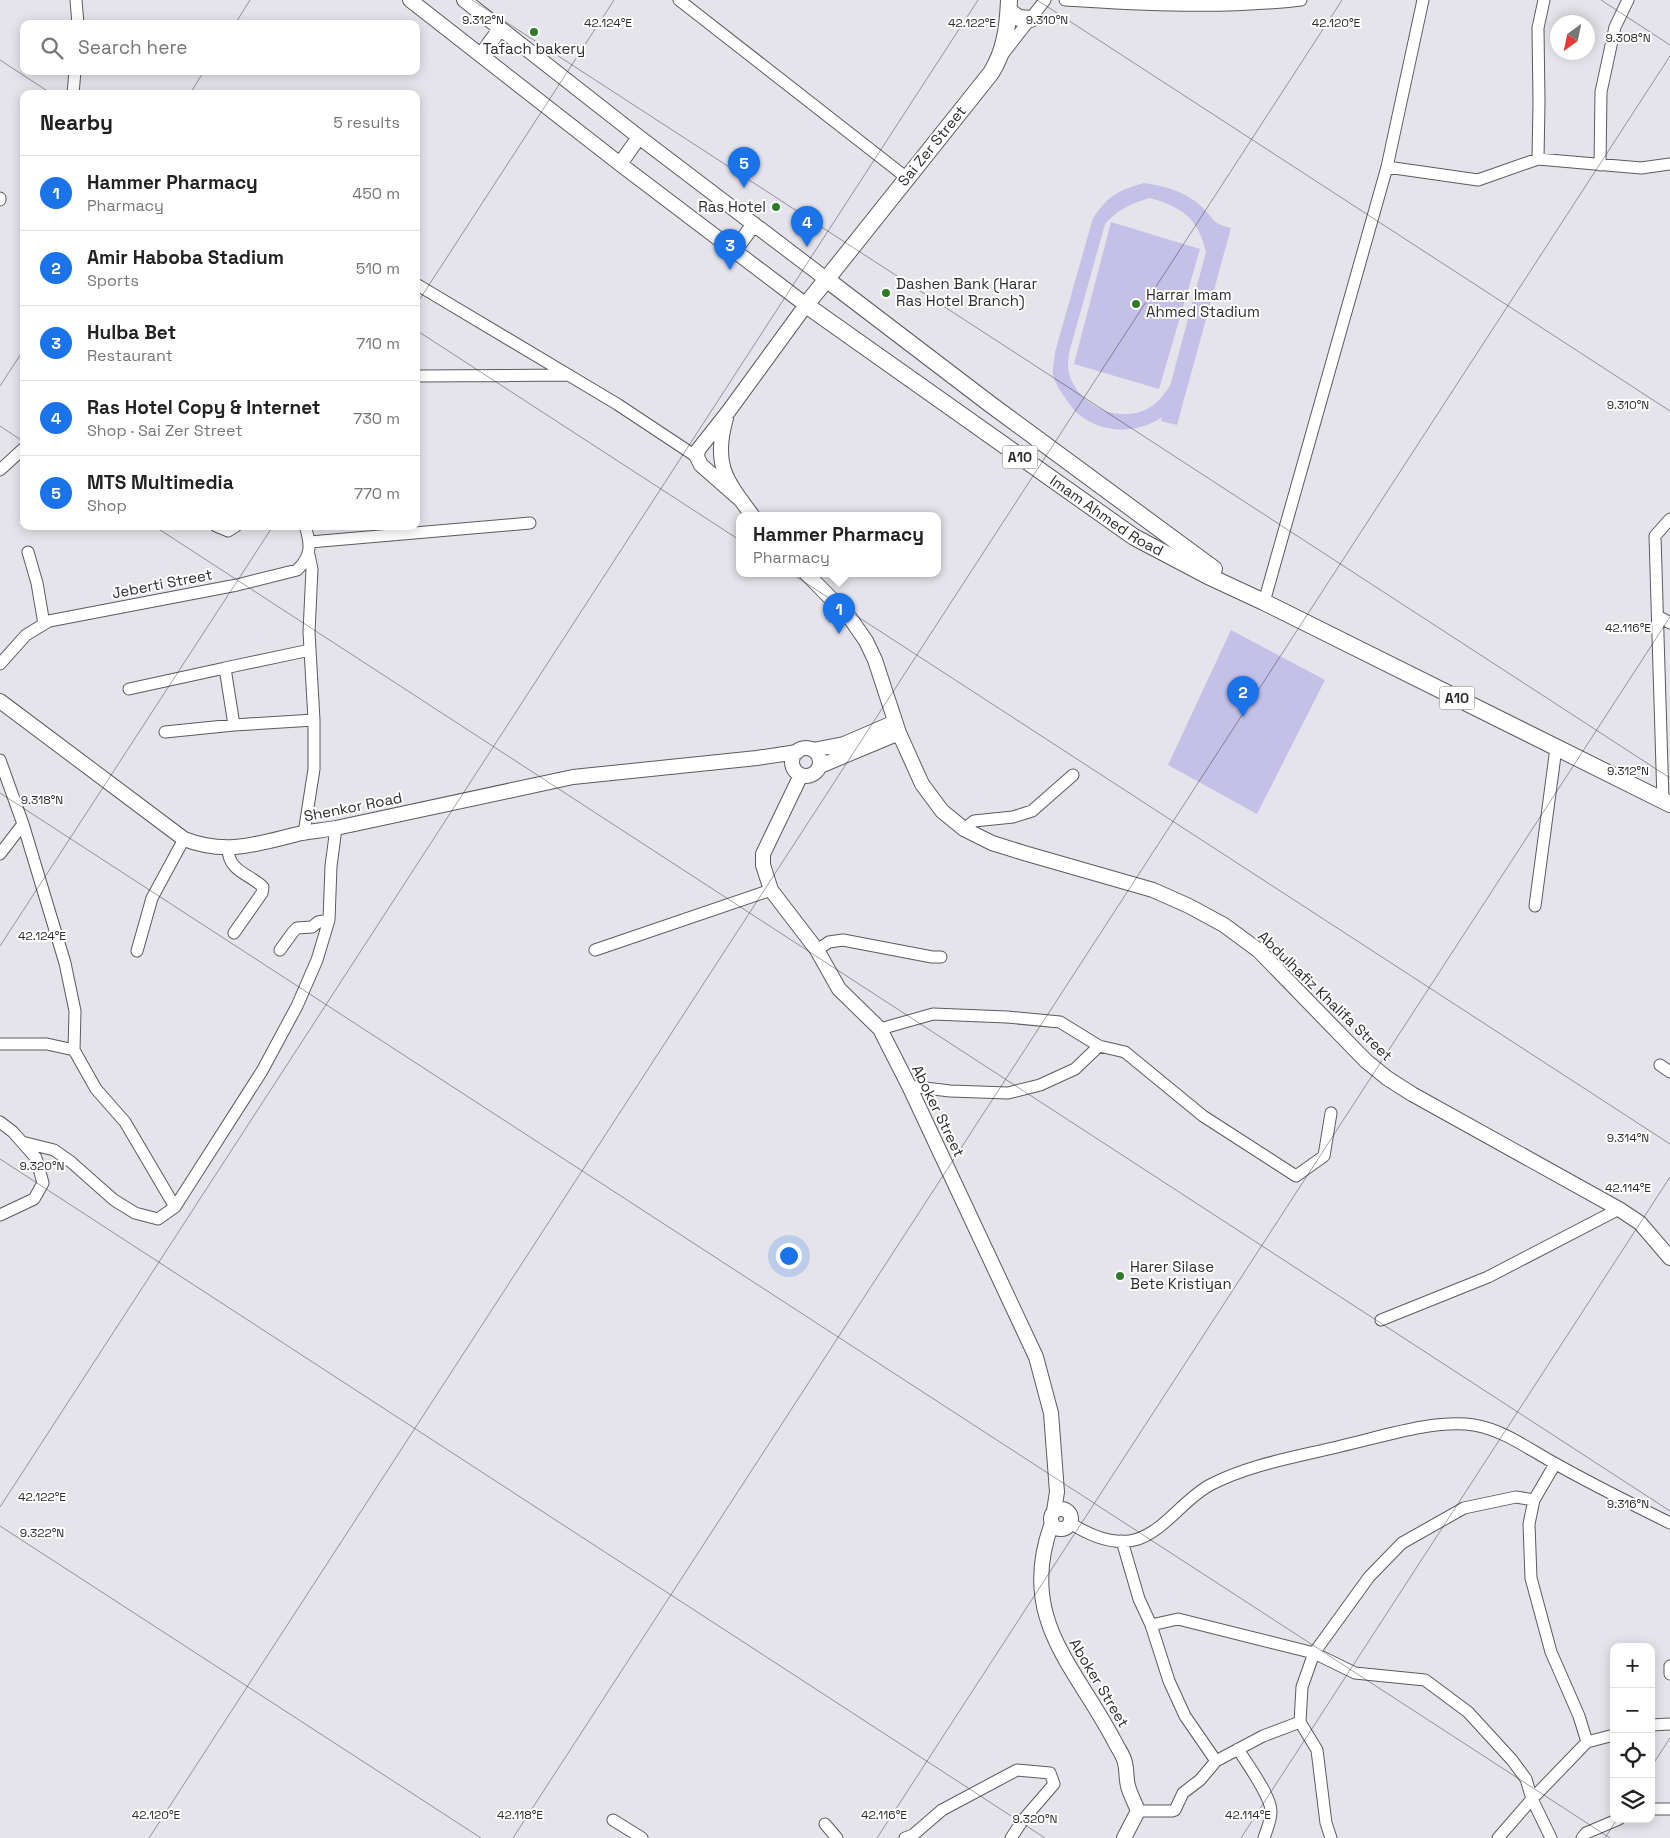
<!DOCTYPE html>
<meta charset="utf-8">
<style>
body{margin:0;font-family:"Space Grotesk",sans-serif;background:#f2f2f2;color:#222}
.controls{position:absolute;right:15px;bottom:15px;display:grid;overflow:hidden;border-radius:10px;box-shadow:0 2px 12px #0003}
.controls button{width:45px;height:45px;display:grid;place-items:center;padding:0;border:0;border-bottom:1px solid #e0e0e0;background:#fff;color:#222;font:25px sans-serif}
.compass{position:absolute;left:1550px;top:15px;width:45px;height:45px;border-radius:50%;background:#fff;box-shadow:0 2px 12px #0003;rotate:213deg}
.you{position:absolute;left:788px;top:1255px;width:18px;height:18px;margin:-12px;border:4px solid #fff;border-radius:50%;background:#1a73e8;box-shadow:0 0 0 8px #1a73e833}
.badge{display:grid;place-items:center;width:32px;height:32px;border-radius:50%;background:#1a73e8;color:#fff;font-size:16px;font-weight:700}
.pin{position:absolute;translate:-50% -41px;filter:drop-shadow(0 1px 2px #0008)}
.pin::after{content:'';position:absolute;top:26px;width:18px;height:15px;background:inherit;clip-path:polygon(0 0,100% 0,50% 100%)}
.popup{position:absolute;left:736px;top:512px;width:205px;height:65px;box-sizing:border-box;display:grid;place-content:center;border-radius:10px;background:#fff;filter:drop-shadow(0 1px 4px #0005);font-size:16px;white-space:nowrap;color:#767676}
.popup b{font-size:19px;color:#222}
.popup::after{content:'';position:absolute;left:50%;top:100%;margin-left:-10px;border:10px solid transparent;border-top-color:#fff}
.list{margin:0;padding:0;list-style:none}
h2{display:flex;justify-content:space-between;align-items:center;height:65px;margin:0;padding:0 20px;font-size:21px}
h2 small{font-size:16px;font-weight:400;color:#767676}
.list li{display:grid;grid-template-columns:32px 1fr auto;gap:15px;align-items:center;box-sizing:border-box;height:75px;padding:0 20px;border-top:1px solid #e0e0e0}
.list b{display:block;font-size:19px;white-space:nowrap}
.list p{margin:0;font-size:16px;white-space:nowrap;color:#767676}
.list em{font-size:16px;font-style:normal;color:#767676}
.icon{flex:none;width:28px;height:28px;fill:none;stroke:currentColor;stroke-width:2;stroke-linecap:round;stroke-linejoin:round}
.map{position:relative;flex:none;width:1670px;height:1838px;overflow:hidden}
.search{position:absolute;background:#fff;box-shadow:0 2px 12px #0003;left:20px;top:20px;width:400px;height:55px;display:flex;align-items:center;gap:12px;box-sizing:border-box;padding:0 18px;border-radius:10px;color:#767676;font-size:19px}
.panel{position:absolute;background:#fff;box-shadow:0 2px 12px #0003;left:20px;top:90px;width:400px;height:440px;border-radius:10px}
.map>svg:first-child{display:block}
</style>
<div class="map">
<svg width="1670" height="1838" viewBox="0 0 1670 1838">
<rect width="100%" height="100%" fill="#e4e4ea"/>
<path fill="#c5c0e7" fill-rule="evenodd" d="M1144 183C1165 186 1184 191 1201 206 1216 220 1209 222 1231 228L1177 425 1161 421 1162 417C1137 435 1098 434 1075 411 1072 408 1069 403 1066 399 1061 392 1055 383 1053 375 1052 368 1055 359 1055 352L1093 218C1109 195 1117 191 1144 183ZM1150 198C1182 207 1198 218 1206 252L1170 386C1164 394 1158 403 1149 408 1119 425 1077 405 1069 373 1067 367 1069 359 1069 353L1105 224C1119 209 1130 204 1150 198Z
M1111 222 1200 249 1159 389 1074 364Z
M1231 630 1325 680 1257 814 1168 765Z"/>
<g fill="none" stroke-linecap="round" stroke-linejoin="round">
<defs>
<path id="minor" d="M76 0 78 24
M679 0 907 178
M1065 0C1143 5 1224 9 1301 0
M1003 54 1045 0
M73 94 75 71
M1538 159 1539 102 1538 28 1544 0
M1600 165 1601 92 1615 27 1628 0
M1387 167 1478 180 1538 159 1641 168 1670 164
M0 198V200
M416 284 617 404 697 457
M416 376 569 375
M0 470 24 448
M216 526 228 531 236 526
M310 542 530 523
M28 552 37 583 44 624
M1264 602 1387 167 1423 0
M1658 616 1670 623
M0 664 26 635 49 621 237 585 297 570C312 556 311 544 305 526
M225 668 310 650
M129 689 225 668 234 725
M165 732 234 725 314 720
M0 760 23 824 65 963 75 1011 74 1050 47 1044H0
M1663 801 1655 536 1670 519
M964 829 974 821 1013 817 1032 811 1073 775
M304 833 314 769V720L309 632 312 569 309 555
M228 848C228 871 248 873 263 887L262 893 234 933
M0 854 23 824
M1535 906 1556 748
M280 950 293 932 297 928 312 927 318 922 329 920
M595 950 771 890
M817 950 829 942 843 940 932 957H941
M137 951 152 898 184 839
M880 1029 933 1014 1007 1017 1060 1022 1099 1046 1075 1069 1040 1085 1008 1093 950 1091 909 1086
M1099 1046 1125 1052 1203 1116 1296 1176 1324 1156 1331 1113
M74 1050 96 1089 125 1122 175 1207
M1660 1065 1670 1072
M0 1122 13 1132 36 1158 43 1183 34 1199 0 1215
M22 1142 54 1150 71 1162 114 1200 135 1213 158 1219 175 1207 262 1071 297 1006 317 960 329 920 331 866 336 828
M1381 1320 1488 1277 1619 1209
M1070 1523C1089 1535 1114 1547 1138 1539 1166 1529 1184 1499 1210 1485 1250 1464 1297 1457 1341 1446 1381 1437 1434 1419 1474 1425 1504 1430 1530 1450 1556 1464 1593 1485 1632 1504 1670 1523
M1122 1541 1139 1599 1151 1625 1178 1619 1314 1653 1355 1673 1425 1680 1468 1712 1512 1760 1526 1779 1532 1799 1551 1838
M1151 1625 1169 1681 1185 1716 1216 1761
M1670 1666V1674
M1300 1722 1317 1750 1326 1823 1331 1838
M1651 1725 1670 1724
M1587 1742 1614 1735
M1238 1749C1247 1764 1271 1796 1271 1811 1271 1821 1267 1829 1264 1838
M1651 1809H1670
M1138 1811H1172L1175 1810 1183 1793 1200 1780 1216 1761 1263 1736 1300 1722 1302 1687 1314 1653 1369 1577 1402 1543 1464 1508 1516 1497 1534 1500
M613 1820 642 1838
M825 1824 837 1838
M905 1838 913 1835 942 1810 1017 1770 1050 1773 1054 1784 1023 1820 1011 1838
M1498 1838 1532 1799 1587 1742 1579 1716 1551 1652 1531 1578 1529 1524 1534 1500 1555 1464
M1582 1838 1586 1833 1619 1819"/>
<path id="major" d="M410 0 620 164 806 305 728 412 698 450 697 457 701 465 742 501
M464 0 639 137 826 279
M481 55 500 29
M620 164 639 137
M734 251 754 224
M726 418C713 464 725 479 752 515
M806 573 850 618 866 641 875 660 899 733 922 784 942 811 964 829 992 843 1024 853 1153 890 1189 906 1224 925 1258 950 1366 1061 1387 1078 1412 1094 1619 1209 1640 1223 1670 1258
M0 701 184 839C228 856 259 843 302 833 313 831 325 830 336 828L573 777 757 758 797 752
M792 762a14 14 0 1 1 28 0a14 14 0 1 1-28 0Z
M813 750 844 744 895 722
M820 766 899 733
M801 775 763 854V865L771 890 817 950 839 989 880 1029 909 1086 1036 1357 1051 1413 1057 1492 1054 1511
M1051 1519a10 10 0 1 1 20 0a10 10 0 1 1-20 0Z
M1052 1523C1016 1620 1077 1667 1117 1746 1120 1751 1124 1757 1125 1763 1127 1770 1126 1779 1128 1786 1130 1794 1135 1803 1138 1811L1124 1838"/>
<g id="highway">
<path id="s1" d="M1009 0C1008 26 1005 51 991 73L806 305 1134 537 1208 576 1264 602 1670 804"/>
<path d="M1009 11 1019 18 1031 19"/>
<path d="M826 279 990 404 1214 569"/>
</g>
</defs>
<use href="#minor" stroke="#5b5a60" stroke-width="13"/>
<use href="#major" stroke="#5b5a60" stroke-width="16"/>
<use href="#highway" stroke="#5b5a60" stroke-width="18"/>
<use href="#minor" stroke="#fff" stroke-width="11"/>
<use href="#major" stroke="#fff" stroke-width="14"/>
<use href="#highway" stroke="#fff" stroke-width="16"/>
</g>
<path fill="none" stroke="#2d2d2f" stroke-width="1" stroke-opacity="0.45" d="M472 0 1670 778M1037 0 1670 411M1601 0 1670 45M235 24 250 0M0 60 52 94M190 94 204 71M416 305 614 0M416 330 1670 1144M0 386 24 349M0 426 24 442M154 526 1670 1511M0 793 1610 1838M0 946 273 526M0 1159 1045 1838M0 1507 978 0M0 1526 481 1838M1651 1767 1670 1738M149 1838 1342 0M513 1838 1670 56M877 1838 1670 617M1241 1838 1670 1177M1605 1838 1617 1819"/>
<g fill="#2e7c26" stroke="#fff" stroke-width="2">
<circle cx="534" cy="32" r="5"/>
<circle cx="776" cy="207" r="5"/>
<circle cx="886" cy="293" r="5"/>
<circle cx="1136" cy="304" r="5"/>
<circle cx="1120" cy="1276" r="5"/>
</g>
<g text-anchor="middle" stroke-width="4" stroke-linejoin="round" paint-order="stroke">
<g fill="#fff" stroke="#6c6c6d" stroke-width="1">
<rect x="1002.5" y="445.5" width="35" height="23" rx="4"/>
<rect x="1439.5" y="686.5" width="35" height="23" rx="4"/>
</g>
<g font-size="14" font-weight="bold" fill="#2d2d2f">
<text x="1020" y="462">A10</text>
<text x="1457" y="703">A10</text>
</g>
<g font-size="15" fill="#2d2d2f" stroke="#fff" text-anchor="start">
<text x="534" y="54" text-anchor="middle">Tafach bakery</text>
<text x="766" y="212" text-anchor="end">Ras Hotel</text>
<text x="896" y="289">Dashen Bank (Harar<tspan x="896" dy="17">Ras Hotel Branch)</tspan></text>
<text x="1146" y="300">Harrar Imam<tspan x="1146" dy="17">Ahmed Stadium</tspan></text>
<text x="1130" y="1272">Harer Silase<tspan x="1130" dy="17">Bete Kristiyan</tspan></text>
</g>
<g font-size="15" fill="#2d2d2f" stroke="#fff">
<text transform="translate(932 146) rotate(-51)" y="5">Sai Zer Street</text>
<text dy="5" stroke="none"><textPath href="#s1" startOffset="740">Imam Ahmed Road</textPath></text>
<text transform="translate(162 584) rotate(-11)" y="5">Jeberti Street</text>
<text transform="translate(353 807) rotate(-11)" y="5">Shenkor Road</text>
<text transform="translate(1325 996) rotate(44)" y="5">Abdulhafiz Khalifa Street</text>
<text transform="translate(938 1111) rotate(64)" y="5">Aboker Street</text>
<text transform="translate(1099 1683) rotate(59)" y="5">Aboker Street</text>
</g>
</g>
<g font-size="12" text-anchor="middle" fill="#2d2d2f" stroke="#fff" stroke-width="4" stroke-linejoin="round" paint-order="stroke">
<text x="483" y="24">9.312°N</text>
<text x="1047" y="24">9.310°N</text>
<text x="972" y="27">42.122°E</text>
<text x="608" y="27">42.124°E</text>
<text x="1336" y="27">42.120°E</text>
<text x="1628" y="42">9.308°N</text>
<text x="1628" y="409">9.310°N</text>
<text x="1628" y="632">42.116°E</text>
<text x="1628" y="775">9.312°N</text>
<text x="42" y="804">9.318°N</text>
<text x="42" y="940">42.124°E</text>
<text x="1628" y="1142">9.314°N</text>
<text x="42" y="1170">9.320°N</text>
<text x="1628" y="1192">42.114°E</text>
<text x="42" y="1501">42.122°E</text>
<text x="1628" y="1508">9.316°N</text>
<text x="42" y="1537">9.322°N</text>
<text x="156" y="1819">42.120°E</text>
<text x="520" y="1819">42.118°E</text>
<text x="884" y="1819">42.116°E</text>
<text x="1248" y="1819">42.114°E</text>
<text x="1035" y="1823">9.320°N</text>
</g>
</svg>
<div class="controls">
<button>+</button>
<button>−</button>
<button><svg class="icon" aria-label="locate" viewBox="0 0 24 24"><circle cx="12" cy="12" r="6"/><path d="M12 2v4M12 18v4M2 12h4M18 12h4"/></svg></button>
<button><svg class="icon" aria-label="layers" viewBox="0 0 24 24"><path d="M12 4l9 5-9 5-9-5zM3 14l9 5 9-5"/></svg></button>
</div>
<svg class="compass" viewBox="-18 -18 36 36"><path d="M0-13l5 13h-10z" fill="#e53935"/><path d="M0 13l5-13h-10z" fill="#767676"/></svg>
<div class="you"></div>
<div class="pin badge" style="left:839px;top:634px">1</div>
<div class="popup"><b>Hammer Pharmacy</b>Pharmacy</div>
<div class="pin badge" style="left:1243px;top:717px">2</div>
<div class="pin badge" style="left:730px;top:270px">3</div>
<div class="pin badge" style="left:807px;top:247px">4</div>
<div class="pin badge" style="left:744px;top:188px">5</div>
<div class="search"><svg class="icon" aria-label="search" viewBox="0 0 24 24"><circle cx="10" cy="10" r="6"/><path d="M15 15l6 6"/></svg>Search here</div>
<section class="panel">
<h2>Nearby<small>5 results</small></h2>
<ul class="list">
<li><span class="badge">1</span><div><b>Hammer Pharmacy</b><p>Pharmacy</p></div><em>450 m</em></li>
<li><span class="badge">2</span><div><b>Amir Haboba Stadium</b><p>Sports</p></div><em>510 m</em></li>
<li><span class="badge">3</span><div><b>Hulba Bet</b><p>Restaurant</p></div><em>710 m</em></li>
<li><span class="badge">4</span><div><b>Ras Hotel Copy &amp; Internet</b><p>Shop · Sai Zer Street</p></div><em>730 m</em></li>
<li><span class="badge">5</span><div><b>MTS Multimedia</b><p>Shop</p></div><em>770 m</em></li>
</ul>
</section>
</div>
